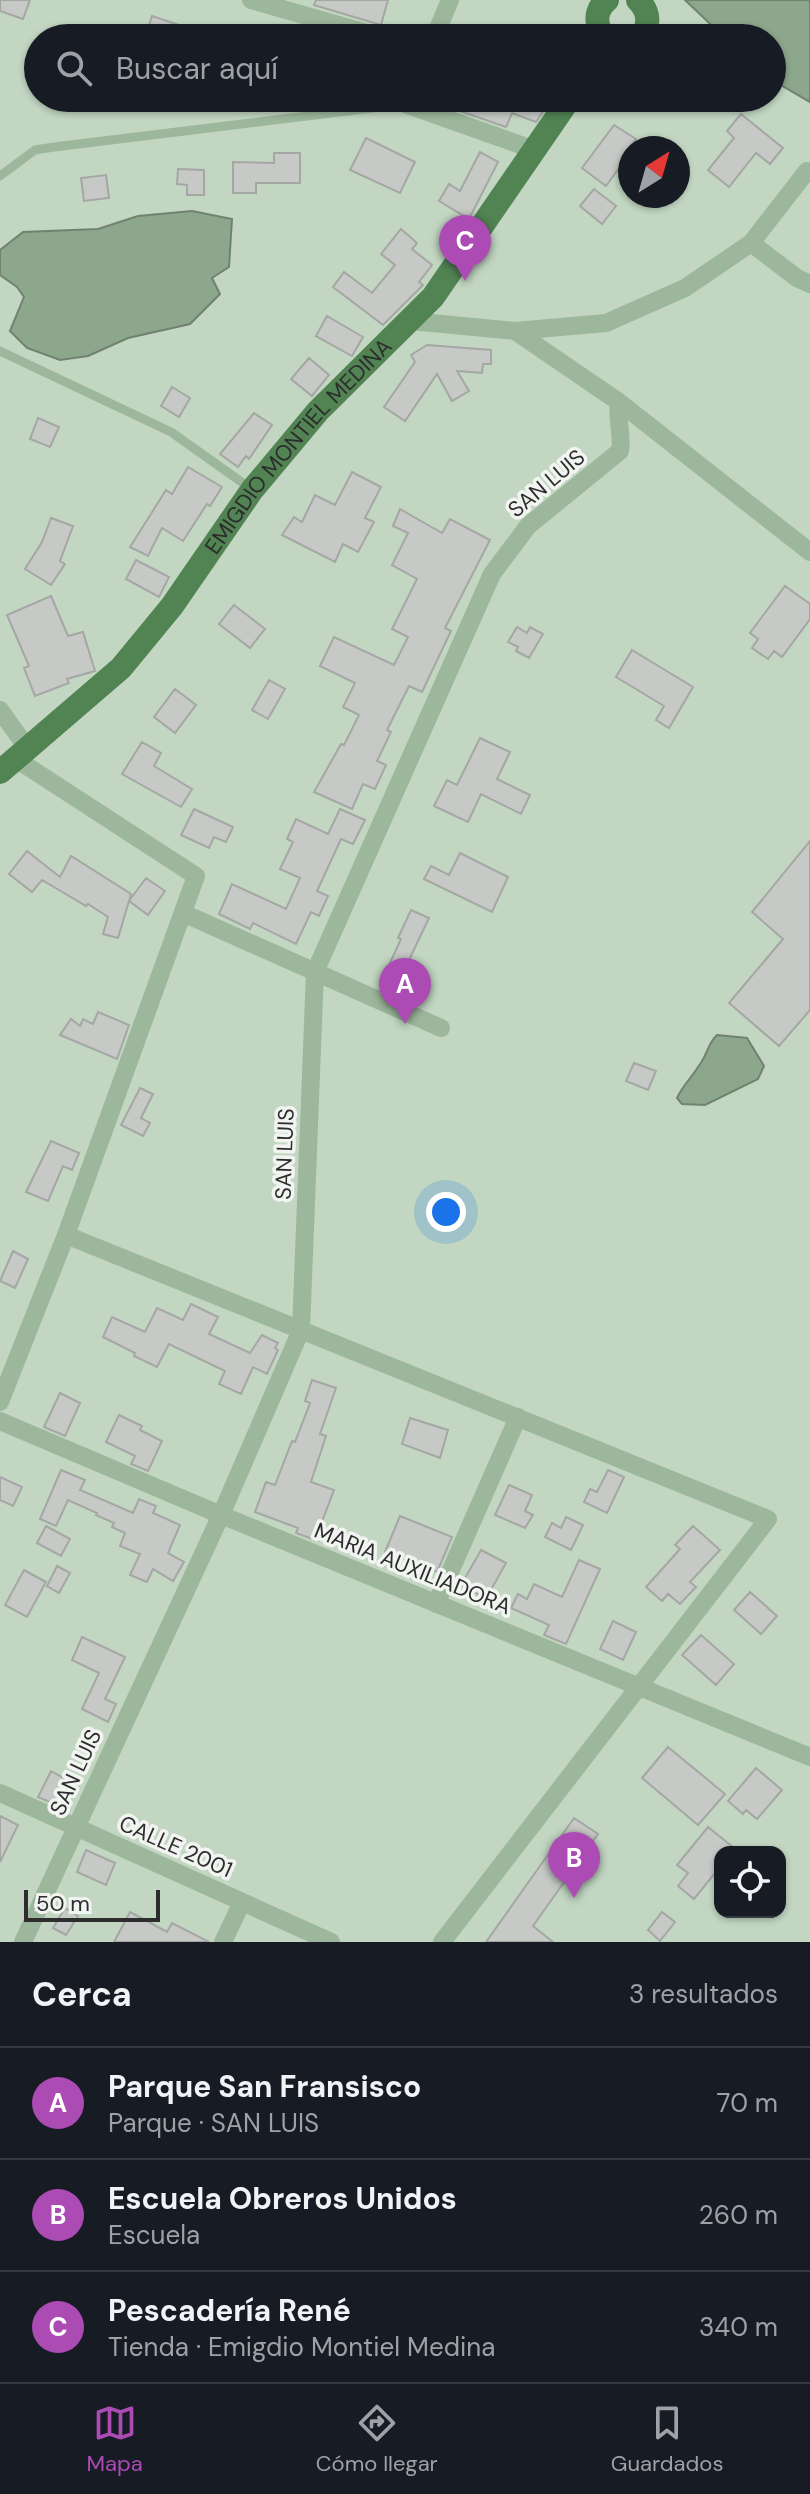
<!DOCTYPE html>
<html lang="es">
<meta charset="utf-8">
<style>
body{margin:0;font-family:"DM Sans",sans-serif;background:#242831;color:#f1f3f6}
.controls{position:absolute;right:24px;bottom:24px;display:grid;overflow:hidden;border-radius:16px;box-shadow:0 2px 6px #0004}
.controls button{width:72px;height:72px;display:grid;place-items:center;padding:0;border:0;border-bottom:2px solid #363941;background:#171b24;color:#f1f3f6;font:40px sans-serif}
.compass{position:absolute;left:618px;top:136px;width:72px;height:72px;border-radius:50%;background:#171b24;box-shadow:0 2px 6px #0004;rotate:37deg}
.scale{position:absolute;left:24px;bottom:20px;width:136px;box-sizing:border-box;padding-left:8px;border:4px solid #2c2d2c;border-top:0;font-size:22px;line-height:28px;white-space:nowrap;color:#2c2d2c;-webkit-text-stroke:6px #f1f4f1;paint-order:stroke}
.you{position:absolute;left:446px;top:1212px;width:28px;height:28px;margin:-20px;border:6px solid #fff;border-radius:50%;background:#1a73e8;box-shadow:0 0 0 12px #1a73e833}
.badge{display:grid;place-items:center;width:52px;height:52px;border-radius:50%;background:#ab4bb3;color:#fff;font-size:26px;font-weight:700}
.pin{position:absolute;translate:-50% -66px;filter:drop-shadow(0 2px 4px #0008)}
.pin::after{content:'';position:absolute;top:42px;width:28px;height:24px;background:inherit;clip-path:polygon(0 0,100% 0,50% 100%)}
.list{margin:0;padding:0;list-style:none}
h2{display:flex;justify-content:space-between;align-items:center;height:104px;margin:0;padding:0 32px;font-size:34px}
h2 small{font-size:26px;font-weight:400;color:#9ea1a6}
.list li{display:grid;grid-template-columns:52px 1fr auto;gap:24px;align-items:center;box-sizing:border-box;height:112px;padding:0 32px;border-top:2px solid #363941}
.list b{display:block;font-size:30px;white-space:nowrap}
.list p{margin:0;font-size:26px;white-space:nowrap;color:#9ea1a6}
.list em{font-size:26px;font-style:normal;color:#9ea1a6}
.icon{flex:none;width:44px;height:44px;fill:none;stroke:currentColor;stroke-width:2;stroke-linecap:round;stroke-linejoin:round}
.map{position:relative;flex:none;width:810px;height:1942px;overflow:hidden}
.search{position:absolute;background:#171b24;box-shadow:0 2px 6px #0004;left:24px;right:24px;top:24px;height:88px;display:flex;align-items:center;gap:20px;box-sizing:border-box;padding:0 28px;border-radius:44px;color:#9ea1a6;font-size:30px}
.sheet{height:440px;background:#171b24}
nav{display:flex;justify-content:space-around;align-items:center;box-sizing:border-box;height:112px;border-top:2px solid #363941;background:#171b24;font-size:22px;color:#9ea1a6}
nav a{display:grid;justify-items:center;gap:4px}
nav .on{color:#ab4bb3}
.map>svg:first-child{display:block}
</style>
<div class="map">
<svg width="810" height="1942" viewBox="0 0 810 1942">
<rect width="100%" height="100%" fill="#f1f4f1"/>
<path fill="#c2d6c2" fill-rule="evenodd" d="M0 0H810V1942H0ZM38 38H772V98H38ZM630 148H678V196H630ZM720 1852H780V1912H720Z"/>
<path fill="#8da78d" stroke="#708270" stroke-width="2" d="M685 0H810V102L772 80V38H725Z
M192 211 232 219 229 267 212 278 220 294 190 324 128 338 88 356 60 360 27 348 10 331 24 297 17 287 0 275V250L23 232 98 229 138 216Z
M717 1035 747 1038 764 1066 758 1079 705 1105 682 1104 677 1098C683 1085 693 1076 700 1064 707 1055 708 1043 717 1035Z"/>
<path fill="#c6c9c6" stroke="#a4a7a4" stroke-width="2" d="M0 0H30L23 19 0 11Z
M316 0H388L381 25 314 5Z
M152 16 179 25 175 38H145Z
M455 98H552L536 122 512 113 506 127 451 108Z
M741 114 783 148 770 164 756 153 729 187 708 170 734 138 727 131Z
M614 125 636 139 632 144 635 146 630 148V153L606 186 582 168Z
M366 138 415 162 400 193 350 170Z
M480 152 498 162 469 219 439 201 449 184 460 191Z
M274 153H300V183H256V193H233V162L274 163Z
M178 169 204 170V195H187V185L177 184Z
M106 175 109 198 84 201 81 178Z
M594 189 616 206 602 224 580 206Z
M401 229 417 243 412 249 432 265 419 282 423 285 383 325 333 287 344 272 372 293 395 265 381 254Z
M327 316 363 337 352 356 316 336Z
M427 345 491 350V364H483L482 373 457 371 469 391 452 401 437 374 405 421 384 407 415 362 411 355Z
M309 358 329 375 312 396 291 379Z
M172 387 190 398 179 417 161 406Z
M254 413 272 425 249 459 246 456 238 467 220 454Z
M38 418 59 427 50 447 30 439Z
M188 467 222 487 210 506 207 504 183 541 162 528 148 556 130 547 166 490 172 494Z
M352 472 381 487 365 518 374 522 358 552 343 544 335 562 282 535 294 517 302 522 315 495 335 505Z
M400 509 442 533 450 519 490 540 445 628 451 631 422 692 409 686 387 730 391 732 377 761 386 765 375 789 363 784 352 809 314 792 341 744 344 745 359 715 343 707 355 683 320 666 334 637 394 665 408 637 392 629 417 579 392 565 408 533 393 526Z
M51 518 73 526 60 561 65 564 51 585 25 569 42 542Z
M136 560 169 577 159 597 126 579Z
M785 586 810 604V619L782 657 774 651 768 659 752 648 758 639 750 633Z
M51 596 68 636 83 632 95 671 67 679 69 683 35 696 24 668 29 666 7 615Z
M234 605 265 629 250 648 219 624Z
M517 627 527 633 530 627 543 634 529 658 516 651 518 647 508 642Z
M632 650 693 687 669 728 656 720 664 706 616 677Z
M269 680 285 689 268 719 252 710Z
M175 689 196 705 175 733 154 717Z
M480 738 510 752 497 779 530 795 521 814 481 794 468 822 434 806 447 780 457 785Z
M142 742 161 753 154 766 192 789 181 807 122 774Z
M194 809 233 827 226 842 214 837 209 848 181 835Z
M340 809 365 820 353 844 341 839 317 891 328 896 319 916 311 912 296 944 253 923 250 929 219 914 232 884 286 909 300 878 280 869 293 842 287 839 296 819 328 834Z
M810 841V1010L779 1046 729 1003 783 939 752 912Z
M27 851 60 877 71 856 131 894 129 901 146 878 165 891 148 915 129 901 118 938 103 934 108 917 88 904 86 906 42 880 32 892 9 874Z
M460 853 508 877 492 912 424 879 431 866 449 875Z
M411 910 429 918 409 960 418 964 405 991 382 980 401 939 398 938Z
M98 1012 129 1025 117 1059 60 1035 71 1019 80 1026 83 1019 93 1024Z
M634 1063 656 1071 648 1090 626 1081Z
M140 1088 153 1094 141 1118 150 1123 143 1136 121 1125Z
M51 1141 79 1153 72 1170 63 1166 48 1201 26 1192Z
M13 1251 28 1259 15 1288 0 1281Z
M191 1304 218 1317 209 1334 250 1353 262 1335 278 1343 275 1348 278 1350 267 1374 253 1367 241 1394 219 1384 225 1371 169 1344 157 1367 134 1356 135 1353 103 1337 112 1317 145 1332 157 1308 183 1320Z
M312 1380 336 1388 320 1434 326 1436 311 1482 334 1490 315 1540 296 1533 298 1528 255 1512 266 1482 275 1485 292 1441 295 1442 310 1403 305 1401Z
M60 1393 80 1403 65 1436 44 1427Z
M119 1415 142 1426 140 1430 162 1441 148 1471 131 1464 135 1456 106 1442Z
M410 1418 448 1430 440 1458 402 1444Z
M61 1470 85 1480 80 1490 133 1513 139 1499 156 1506 153 1513 180 1525 168 1553 184 1562 173 1581 153 1569 147 1582 130 1575 140 1554 120 1546 125 1533 112 1527 114 1523 96 1515 97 1513 68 1500 56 1526 40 1519Z
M608 1470 624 1477 607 1513 584 1502 590 1489 597 1492Z
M0 1477 22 1487 13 1506 0 1500Z
M509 1485 532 1495 525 1511 533 1515 525 1528 495 1515Z
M400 1516 452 1537 437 1572 385 1552Z
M566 1517 583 1525 571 1550 545 1537 552 1523 561 1528Z
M46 1526 70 1539 61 1556 37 1543Z
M693 1526 720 1550 690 1582 696 1587 680 1604 668 1594 662 1601 646 1587 680 1549 675 1545Z
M481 1550 506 1563 486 1599 461 1585Z
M579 1560 600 1569 566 1644 544 1635 549 1625 511 1608 518 1594 527 1599 534 1584 562 1597Z
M57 1566 70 1573 59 1593 47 1586Z
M24 1570 46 1582 27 1617 5 1605Z
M750 1592 777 1616 761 1634 734 1610Z
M613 1621 636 1632 623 1660 600 1649Z
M701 1635 734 1664 716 1685 682 1655Z
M82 1637 125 1657 105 1699 116 1704 108 1722 82 1709 99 1673 72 1660Z
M668 1747 725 1794 698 1825 642 1778Z
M756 1768 782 1790 757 1819 746 1810 743 1814 728 1801Z
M51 1771 76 1785 64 1808 38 1797Z
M0 1816 18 1825 0 1862Z
M574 1818 598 1834 533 1926 553 1942H486Z
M708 1827 739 1852H720V1867L694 1899 678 1886 688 1873 677 1865Z
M86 1850 115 1863 106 1885 77 1872Z
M65 1908 78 1916 66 1935 53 1928Z
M130 1912 167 1932 172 1923 209 1942H114Z
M662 1912 675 1922 660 1941 648 1930Z"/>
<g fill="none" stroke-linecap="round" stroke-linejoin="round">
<path stroke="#9cb79c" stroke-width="9" d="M0 176 35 150 54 147 405 104
M0 351 171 432 250 488"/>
<path stroke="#9cb79c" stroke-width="18" d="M251 0 384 38
M434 38 450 0
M408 98 405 104 535 150
M751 243 797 278 810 284
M411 321 515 331 619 402 810 552
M515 331 606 323 685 288 751 243 807 171
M0 710 28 749
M183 913 441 1028
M66 1235 768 1519 442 1942
M0 1402 66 1235 196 876 16 759
M0 1421 221 1515 810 1757
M436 1604 518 1417
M0 1793 331 1942
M23 1942 221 1515 301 1330 315 972 492 574 528 526 620 451C623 434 616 419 619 402
M223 1942 242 1902"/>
<g stroke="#518353" stroke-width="24">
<path d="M638 0C649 11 651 25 640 38"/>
<path d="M605 38C595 26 594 11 607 0"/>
<path id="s1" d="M0 772 121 668 172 606 252 490 318 411 433 297 570 98"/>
</g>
</g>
<g text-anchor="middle" stroke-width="7" stroke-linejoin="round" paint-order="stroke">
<g font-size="22" fill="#2c2d2c" stroke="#f1f4f1">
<text dy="8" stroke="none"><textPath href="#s1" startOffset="444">EMIGDIO MONTIEL MEDINA</textPath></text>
<text transform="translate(546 483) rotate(-40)" y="8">SAN LUIS</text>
<text transform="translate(284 1154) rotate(-88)" y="8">SAN LUIS</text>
<text transform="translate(413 1568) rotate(22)" y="8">MARIA AUXILIADORA</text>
<text transform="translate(75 1772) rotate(-65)" y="8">SAN LUIS</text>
<text transform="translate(176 1846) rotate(24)" y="8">CALLE 2001</text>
</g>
</g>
</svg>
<div class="controls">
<button><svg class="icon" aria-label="locate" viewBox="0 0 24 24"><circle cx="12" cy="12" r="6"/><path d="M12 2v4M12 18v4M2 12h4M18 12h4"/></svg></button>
</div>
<svg class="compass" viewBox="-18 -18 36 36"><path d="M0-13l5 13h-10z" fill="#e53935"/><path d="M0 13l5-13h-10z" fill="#9ea1a6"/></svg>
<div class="scale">50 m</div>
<div class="you"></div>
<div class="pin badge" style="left:405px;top:1024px">A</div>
<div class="pin badge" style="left:574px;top:1898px">B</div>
<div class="pin badge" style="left:465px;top:281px">C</div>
<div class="search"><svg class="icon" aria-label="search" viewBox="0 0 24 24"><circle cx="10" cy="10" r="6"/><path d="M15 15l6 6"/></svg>Buscar aquí</div>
</div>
<section class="sheet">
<h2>Cerca<small>3 resultados</small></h2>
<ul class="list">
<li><span class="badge">A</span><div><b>Parque San Fransisco</b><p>Parque · SAN LUIS</p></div><em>70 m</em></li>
<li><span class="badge">B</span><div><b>Escuela Obreros Unidos</b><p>Escuela</p></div><em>260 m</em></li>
<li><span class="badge">C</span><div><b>Pescadería René</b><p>Tienda · Emigdio Montiel Medina</p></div><em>340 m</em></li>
</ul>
</section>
<nav>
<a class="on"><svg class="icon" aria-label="map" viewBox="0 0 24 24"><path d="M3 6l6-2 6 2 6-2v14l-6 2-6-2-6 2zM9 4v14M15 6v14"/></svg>Mapa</a>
<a><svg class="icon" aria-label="directions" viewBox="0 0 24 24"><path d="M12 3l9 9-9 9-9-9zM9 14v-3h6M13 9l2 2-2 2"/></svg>Cómo llegar</a>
<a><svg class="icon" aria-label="saved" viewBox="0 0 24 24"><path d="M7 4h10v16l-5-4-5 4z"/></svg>Guardados</a>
</nav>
